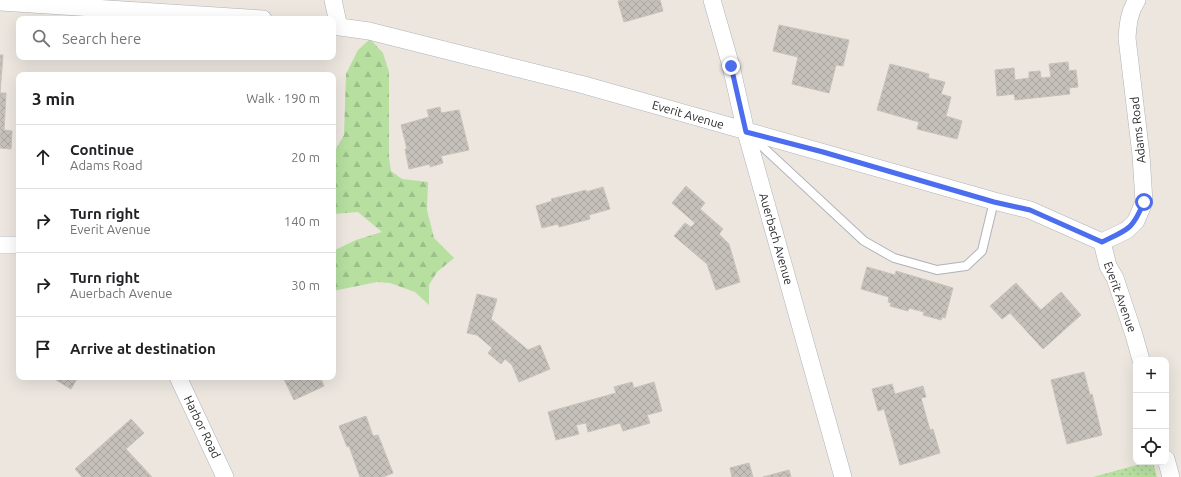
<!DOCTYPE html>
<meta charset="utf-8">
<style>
body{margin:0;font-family:Ubuntu,sans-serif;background:#f2f2f2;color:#202124}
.controls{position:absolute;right:12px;bottom:12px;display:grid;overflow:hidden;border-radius:8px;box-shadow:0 4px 16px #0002}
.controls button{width:36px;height:36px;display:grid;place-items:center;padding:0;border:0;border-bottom:1px solid #e0e0e0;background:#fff;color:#202124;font:20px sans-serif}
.stop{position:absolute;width:12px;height:12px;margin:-9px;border:3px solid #4c6ded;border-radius:50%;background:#fff}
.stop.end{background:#4c6ded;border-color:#fff;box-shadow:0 1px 4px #0008}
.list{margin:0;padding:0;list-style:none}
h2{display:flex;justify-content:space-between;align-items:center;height:52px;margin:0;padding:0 16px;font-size:17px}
h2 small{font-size:13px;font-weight:400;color:#757577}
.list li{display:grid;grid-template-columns:26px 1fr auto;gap:12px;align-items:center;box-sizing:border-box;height:64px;padding:0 16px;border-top:1px solid #e0e0e0}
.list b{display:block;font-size:15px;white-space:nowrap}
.list p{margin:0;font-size:13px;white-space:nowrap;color:#757577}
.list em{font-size:13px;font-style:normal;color:#757577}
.icon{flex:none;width:22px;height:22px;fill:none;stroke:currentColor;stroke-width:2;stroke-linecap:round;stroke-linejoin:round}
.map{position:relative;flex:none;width:1181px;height:477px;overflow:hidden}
.search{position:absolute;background:#fff;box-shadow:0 4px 16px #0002;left:16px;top:16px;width:320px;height:44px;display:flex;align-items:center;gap:10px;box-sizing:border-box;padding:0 14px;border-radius:8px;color:#757577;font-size:15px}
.panel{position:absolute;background:#fff;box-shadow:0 4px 16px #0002;left:16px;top:72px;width:320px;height:308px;border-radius:8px}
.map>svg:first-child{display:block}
</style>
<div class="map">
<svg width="1181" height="477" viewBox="0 0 1181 477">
<defs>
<pattern id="green-dots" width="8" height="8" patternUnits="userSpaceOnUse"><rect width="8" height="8" fill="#b6dfa0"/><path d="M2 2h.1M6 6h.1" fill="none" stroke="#9dc08a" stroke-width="1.8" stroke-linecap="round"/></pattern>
<pattern id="forest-firs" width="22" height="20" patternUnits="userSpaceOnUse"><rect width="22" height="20" fill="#b6dfa0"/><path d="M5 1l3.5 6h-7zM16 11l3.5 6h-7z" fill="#9dc08a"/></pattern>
<pattern id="building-cross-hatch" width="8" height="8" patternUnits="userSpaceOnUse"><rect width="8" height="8" fill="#c5c1ba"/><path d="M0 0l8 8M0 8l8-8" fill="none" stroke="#a9a6a0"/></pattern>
</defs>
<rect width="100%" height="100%" fill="#ece6df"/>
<path fill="url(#green-dots)" d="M1148 462H1153L1157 477H1093Z"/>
<path fill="url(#forest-firs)" d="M370 39 383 53 389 72V158L391 171 402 179 428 182 427 210 434 238 454 258 437 272 429 285V305L415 292 390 283 377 282 333 291V251L356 240 382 232 358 212 333 214V154L344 135 346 74 358 50Z"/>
<path fill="url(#building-cross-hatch)" stroke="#c8c2b9" d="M624 0H660L663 11 624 22 618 1Z
M779 25 849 40 843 66 836 65 829 93 792 84 798 57 773 51Z
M0 55H3L0 93H6L4 130 12 131 11 149 0 148Z
M1068 62 1069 71 1076 70 1078 87 1069 88 1070 94 1015 100 1014 94 997 96 995 70 1014 68 1015 80 1029 78V72L1040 71 1041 78 1051 77 1049 64Z
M890 64 929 74 928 78 945 82 941 94 951 97 946 116 962 121 957 139 917 129 919 122 877 110Z
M440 107 441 113 459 110 469 150 441 156 443 163 430 167V164L409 169 405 149H407L401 125 429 117 427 110Z
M686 186 705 203 700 209 723 229 719 234 729 244 740 282 716 290 707 264 674 236 685 223 691 227 695 223 672 203Z
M603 187 610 209 589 215 590 219 559 227 558 224 542 228 536 206 552 201 551 199 586 190V192Z
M867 267 895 275 896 271 953 288 945 318 942 317 941 320 923 315 924 312 909 308 908 311 890 306 891 303 888 302 889 297 861 289Z
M1016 283 1041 310 1061 292 1081 315 1043 349 1010 313 1002 319 990 306Z
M477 294 497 299 491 319 528 350 540 345 550 369 519 382 512 365 505 359 501 364 488 353 492 348 477 335 467 333Z
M1084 372 1090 395 1092 394 1102 435 1067 444 1051 380Z
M51 377H78L71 389Z
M283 377H320L324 386 294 400Z
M632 382 634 388 654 382 662 411 647 415 650 423 623 431 620 423 588 432 586 423 576 425 579 434 556 440 548 412 616 393 614 387Z
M892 384 895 394 923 386 926 397 921 398 930 430 933 429 940 453 900 465 884 409 878 411 872 389Z
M366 416 373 436 378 435 393 473 383 477H360L349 446 347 447 339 426Z
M131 419 144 433 126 449 152 477H82L75 469Z
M749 463 753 477H732L730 468Z
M789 470 791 477H763Z"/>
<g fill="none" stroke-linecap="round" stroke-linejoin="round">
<defs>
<path id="lane" d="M751 136 864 241 894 258 937 270 966 266 982 251 994 201"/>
<path id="street" d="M333 0 339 27
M712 0 731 66 746 132 843 477
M0 2 263 19
M333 26 369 31 584 85 994 201 1030 210 1102 242 1108 266 1115 278 1134 335 1141 360
M1102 242 1127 230 1136 221 1144 202 1141 155 1127 38C1128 24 1129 12 1137 0
M0 245H19
M178 377 225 477
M1166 459 1171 477"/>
</defs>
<use href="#lane" stroke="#b0b2bb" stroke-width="10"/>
<use href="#street" stroke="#b0b2bb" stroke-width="18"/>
<use href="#lane" stroke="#fff" stroke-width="8"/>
<use href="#street" stroke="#fff" stroke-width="17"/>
</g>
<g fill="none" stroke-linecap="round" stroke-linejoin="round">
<path stroke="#4c6ded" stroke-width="5" d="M731 66 746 132 823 152 994 202 1030 210 1102 242C1129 229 1132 230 1144 202"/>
</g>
<g text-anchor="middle" stroke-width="3" stroke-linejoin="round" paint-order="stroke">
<g font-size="12" fill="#2c2c2c" stroke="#fff">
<text transform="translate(688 115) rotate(16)" y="4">Everit Avenue</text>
<text transform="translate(1138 130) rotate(-96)" y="4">Adams Road</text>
<text transform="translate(776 239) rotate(74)" y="4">Auerbach Avenue</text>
<text transform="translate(1120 297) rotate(70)" y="4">Everit Avenue</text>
<text transform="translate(202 427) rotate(64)" y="4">Harbor Road</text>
</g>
</g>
</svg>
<div class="controls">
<button>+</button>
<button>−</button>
<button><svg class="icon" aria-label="locate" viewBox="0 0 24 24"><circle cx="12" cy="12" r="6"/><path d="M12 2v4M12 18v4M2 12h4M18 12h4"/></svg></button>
</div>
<div class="stop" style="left:1144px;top:202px"></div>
<div class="stop end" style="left:731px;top:66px"></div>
<div class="search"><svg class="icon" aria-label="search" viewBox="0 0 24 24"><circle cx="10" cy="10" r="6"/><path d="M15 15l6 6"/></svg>Search here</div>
<section class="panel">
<h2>3 min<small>Walk · 190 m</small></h2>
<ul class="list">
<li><svg class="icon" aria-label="ahead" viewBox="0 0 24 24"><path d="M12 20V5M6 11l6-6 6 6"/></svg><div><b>Continue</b><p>Adams Road</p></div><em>20 m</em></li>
<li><svg class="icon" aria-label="right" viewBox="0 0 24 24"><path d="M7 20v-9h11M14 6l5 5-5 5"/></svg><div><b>Turn right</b><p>Everit Avenue</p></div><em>140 m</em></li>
<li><svg class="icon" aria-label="right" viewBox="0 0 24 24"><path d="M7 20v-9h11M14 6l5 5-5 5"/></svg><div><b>Turn right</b><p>Auerbach Avenue</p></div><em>30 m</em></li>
<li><svg class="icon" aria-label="arrive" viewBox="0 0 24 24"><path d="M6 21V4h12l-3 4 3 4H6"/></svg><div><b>Arrive at destination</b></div></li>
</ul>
</section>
</div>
